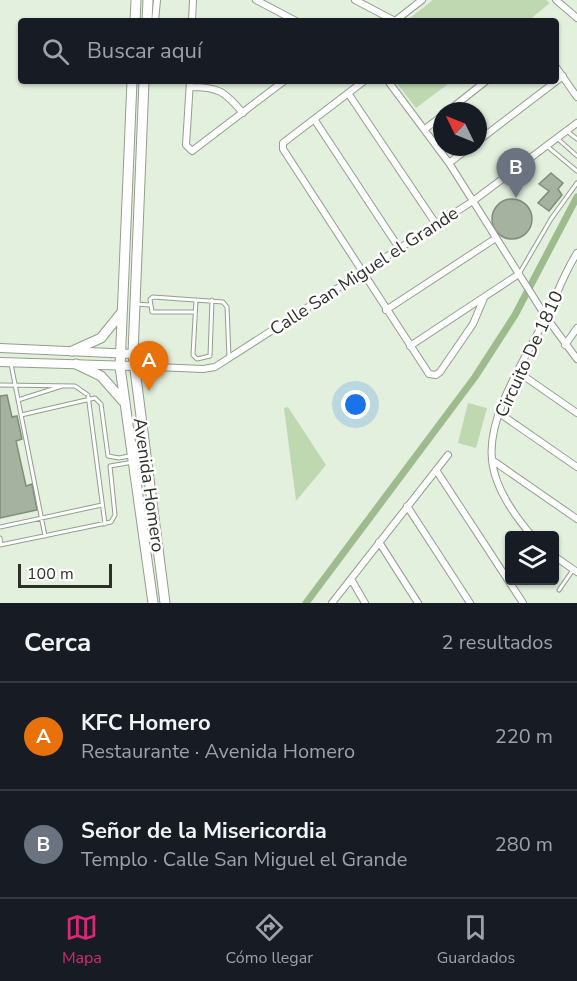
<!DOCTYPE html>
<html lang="es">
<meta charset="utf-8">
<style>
body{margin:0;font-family:"Nunito Sans",sans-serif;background:#20242c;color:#f1f3f6}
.controls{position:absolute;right:18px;bottom:18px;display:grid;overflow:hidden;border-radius:6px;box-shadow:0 2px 4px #0004}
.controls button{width:54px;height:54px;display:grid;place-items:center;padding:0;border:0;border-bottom:2px solid #363941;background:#171b24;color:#f1f3f6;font:30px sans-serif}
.compass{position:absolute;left:433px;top:102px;width:54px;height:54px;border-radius:50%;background:#171b24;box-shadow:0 2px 4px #0004;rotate:313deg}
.scale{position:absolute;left:18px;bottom:15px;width:94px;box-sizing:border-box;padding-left:6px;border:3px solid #2c3029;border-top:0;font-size:16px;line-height:21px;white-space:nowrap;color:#2c3029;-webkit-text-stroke:4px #fff;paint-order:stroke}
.you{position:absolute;left:356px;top:405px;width:21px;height:21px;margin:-15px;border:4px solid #fff;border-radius:50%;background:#1a73e8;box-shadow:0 0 0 9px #1a73e833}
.badge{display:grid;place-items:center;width:39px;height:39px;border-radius:50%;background:#db2777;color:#fff;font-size:20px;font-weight:700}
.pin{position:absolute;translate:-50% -50px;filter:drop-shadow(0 2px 3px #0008)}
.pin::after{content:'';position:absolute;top:32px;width:21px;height:18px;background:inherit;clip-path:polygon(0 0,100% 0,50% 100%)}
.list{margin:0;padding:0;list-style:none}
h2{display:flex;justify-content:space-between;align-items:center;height:78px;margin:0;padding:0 24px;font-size:26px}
h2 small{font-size:20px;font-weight:400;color:#9ea1a6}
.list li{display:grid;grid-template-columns:39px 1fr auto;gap:18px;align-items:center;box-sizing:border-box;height:108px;padding:0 24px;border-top:2px solid #363941}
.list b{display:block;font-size:22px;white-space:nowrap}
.list p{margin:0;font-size:20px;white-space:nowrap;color:#9ea1a6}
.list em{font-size:20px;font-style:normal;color:#9ea1a6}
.icon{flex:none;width:33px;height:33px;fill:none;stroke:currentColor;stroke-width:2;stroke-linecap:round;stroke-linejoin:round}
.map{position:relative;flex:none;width:577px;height:603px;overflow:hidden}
.search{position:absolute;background:#171b24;box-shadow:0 2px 4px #0004;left:18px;right:18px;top:18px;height:66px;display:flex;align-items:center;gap:15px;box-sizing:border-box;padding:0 21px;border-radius:6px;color:#9ea1a6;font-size:22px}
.sheet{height:294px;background:#171b24}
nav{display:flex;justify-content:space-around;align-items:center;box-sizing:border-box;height:84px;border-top:2px solid #363941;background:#171b24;font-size:16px;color:#9ea1a6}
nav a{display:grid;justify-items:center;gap:3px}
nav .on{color:#db2777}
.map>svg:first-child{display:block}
</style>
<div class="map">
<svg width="577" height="603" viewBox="0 0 577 603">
<rect width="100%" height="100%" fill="#e4f0de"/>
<path fill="#bfd8b2" d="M433 0H546L550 3 528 21H406Z
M395 81H452L416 108Z
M468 403 487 408 476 448 458 443Z
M288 407 326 465 296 501 284 408Z"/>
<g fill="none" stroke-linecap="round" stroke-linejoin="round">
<path stroke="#9ebb8e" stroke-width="7" d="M306 603 475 377 515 315 577 197"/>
</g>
<path fill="#a6b2a0" stroke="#818c7b" stroke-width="1.5" d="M551 173 563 183 558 189 562 195 549 211 538 203 549 191 539 184Z
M492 219a20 20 0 1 1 40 0a20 20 0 1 1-40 0Z
M7 395 12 417 17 416 22 439 16 441 26 486 32 484 37 510 0 518V396Z"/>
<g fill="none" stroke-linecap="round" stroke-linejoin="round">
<defs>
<path id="service" d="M568 132 577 139
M558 139 577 156
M548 147 577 171
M519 274 551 219 577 183
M196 300 193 355 197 359 210 356 212 300
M137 304 149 305
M195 312H152L150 299 153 297 223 302 227 307 229 357
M11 364 45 536
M0 385 75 386 88 395 105 524
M18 400 62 386
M21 415 95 398 101 404 108 456 119 458 144 453
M0 527 102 505
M0 538 1 545
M0 545 111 522 115 515 110 466 145 460
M559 590 573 570"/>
<path id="minor" d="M256 0 296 21
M355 0 395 21
M556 0 577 18
M155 21 157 0
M192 21 193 0
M395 21 422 0
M556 67 577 97
M190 81 186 145 192 151 284 81
M364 81 283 143V149L429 374 436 375 440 372 473 324 484 298
M388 81 449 163 546 317 577 359
M190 87C219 87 224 91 243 113
M348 93 436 224
M448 111 486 81
M314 119 399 248
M425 129 442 116
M478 141 563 76
M449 163 470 147
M386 310 496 238
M565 345 577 328
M410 346 519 274
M133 366 203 369 215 367 473 201 577 123
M518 372 577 413
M499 413 577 467
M492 460 577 519
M436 470 523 603
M407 506 470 603
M532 536C514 515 494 487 492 459 487 415 526 358 545 319 556 297 564 273 577 253
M379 542 418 603
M554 556 577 572
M351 579 365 603
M332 603 448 455"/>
<path id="tertiary" d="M0 348 133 354
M0 362 133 366"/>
<path id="secondary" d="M135 21 136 0
M147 21 148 0
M132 81 120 367 153 603
M144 81 133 354 165 603
M72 351 101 338 122 312
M76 364 101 376 123 401"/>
</defs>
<use href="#service" stroke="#939e8d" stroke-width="5"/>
<use href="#minor" stroke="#939e8d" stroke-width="8"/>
<use href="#tertiary" stroke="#939e8d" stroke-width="10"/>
<use href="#secondary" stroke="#939e8d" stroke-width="11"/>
<use href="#service" stroke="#fff" stroke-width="3"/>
<use href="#minor" stroke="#fff" stroke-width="6"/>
<use href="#tertiary" stroke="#fff" stroke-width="8"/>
<use href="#secondary" stroke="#fff" stroke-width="9"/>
</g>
<g text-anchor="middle" stroke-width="5" stroke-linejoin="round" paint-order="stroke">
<g font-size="18" fill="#2c3029" stroke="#fff">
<text transform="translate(364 271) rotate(-33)" y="6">Calle San Miguel el Grande</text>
<text transform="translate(529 354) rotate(-65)" y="6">Circuito De 1810</text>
<text transform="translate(149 485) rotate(82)" y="6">Avenida Homero</text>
</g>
</g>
</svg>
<div class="controls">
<button><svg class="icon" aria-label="layers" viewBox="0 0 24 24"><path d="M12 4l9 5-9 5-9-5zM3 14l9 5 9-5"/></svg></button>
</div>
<svg class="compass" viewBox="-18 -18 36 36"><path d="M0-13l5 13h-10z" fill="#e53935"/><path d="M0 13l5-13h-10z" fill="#9ea1a6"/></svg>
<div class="scale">100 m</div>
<div class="you"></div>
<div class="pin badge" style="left:149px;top:391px;background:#e8710a">A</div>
<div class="pin badge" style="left:516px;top:198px;background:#6b7280">B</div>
<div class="search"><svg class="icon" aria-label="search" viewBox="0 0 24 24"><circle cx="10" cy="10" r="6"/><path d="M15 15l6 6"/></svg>Buscar aquí</div>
</div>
<section class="sheet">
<h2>Cerca<small>2 resultados</small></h2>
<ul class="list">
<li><span class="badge" style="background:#e8710a">A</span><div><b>KFC Homero</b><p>Restaurante · Avenida Homero</p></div><em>220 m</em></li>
<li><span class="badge" style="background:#6b7280">B</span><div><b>Señor de la Misericordia</b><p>Templo · Calle San Miguel el Grande</p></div><em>280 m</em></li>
</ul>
</section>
<nav>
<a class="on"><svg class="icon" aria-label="map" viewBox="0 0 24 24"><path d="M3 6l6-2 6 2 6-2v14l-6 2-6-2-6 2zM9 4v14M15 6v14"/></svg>Mapa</a>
<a><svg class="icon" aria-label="directions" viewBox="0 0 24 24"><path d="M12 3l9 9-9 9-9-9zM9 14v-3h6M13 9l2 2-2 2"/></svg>Cómo llegar</a>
<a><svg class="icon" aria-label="saved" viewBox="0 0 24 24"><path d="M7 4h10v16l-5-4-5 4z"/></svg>Guardados</a>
</nav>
